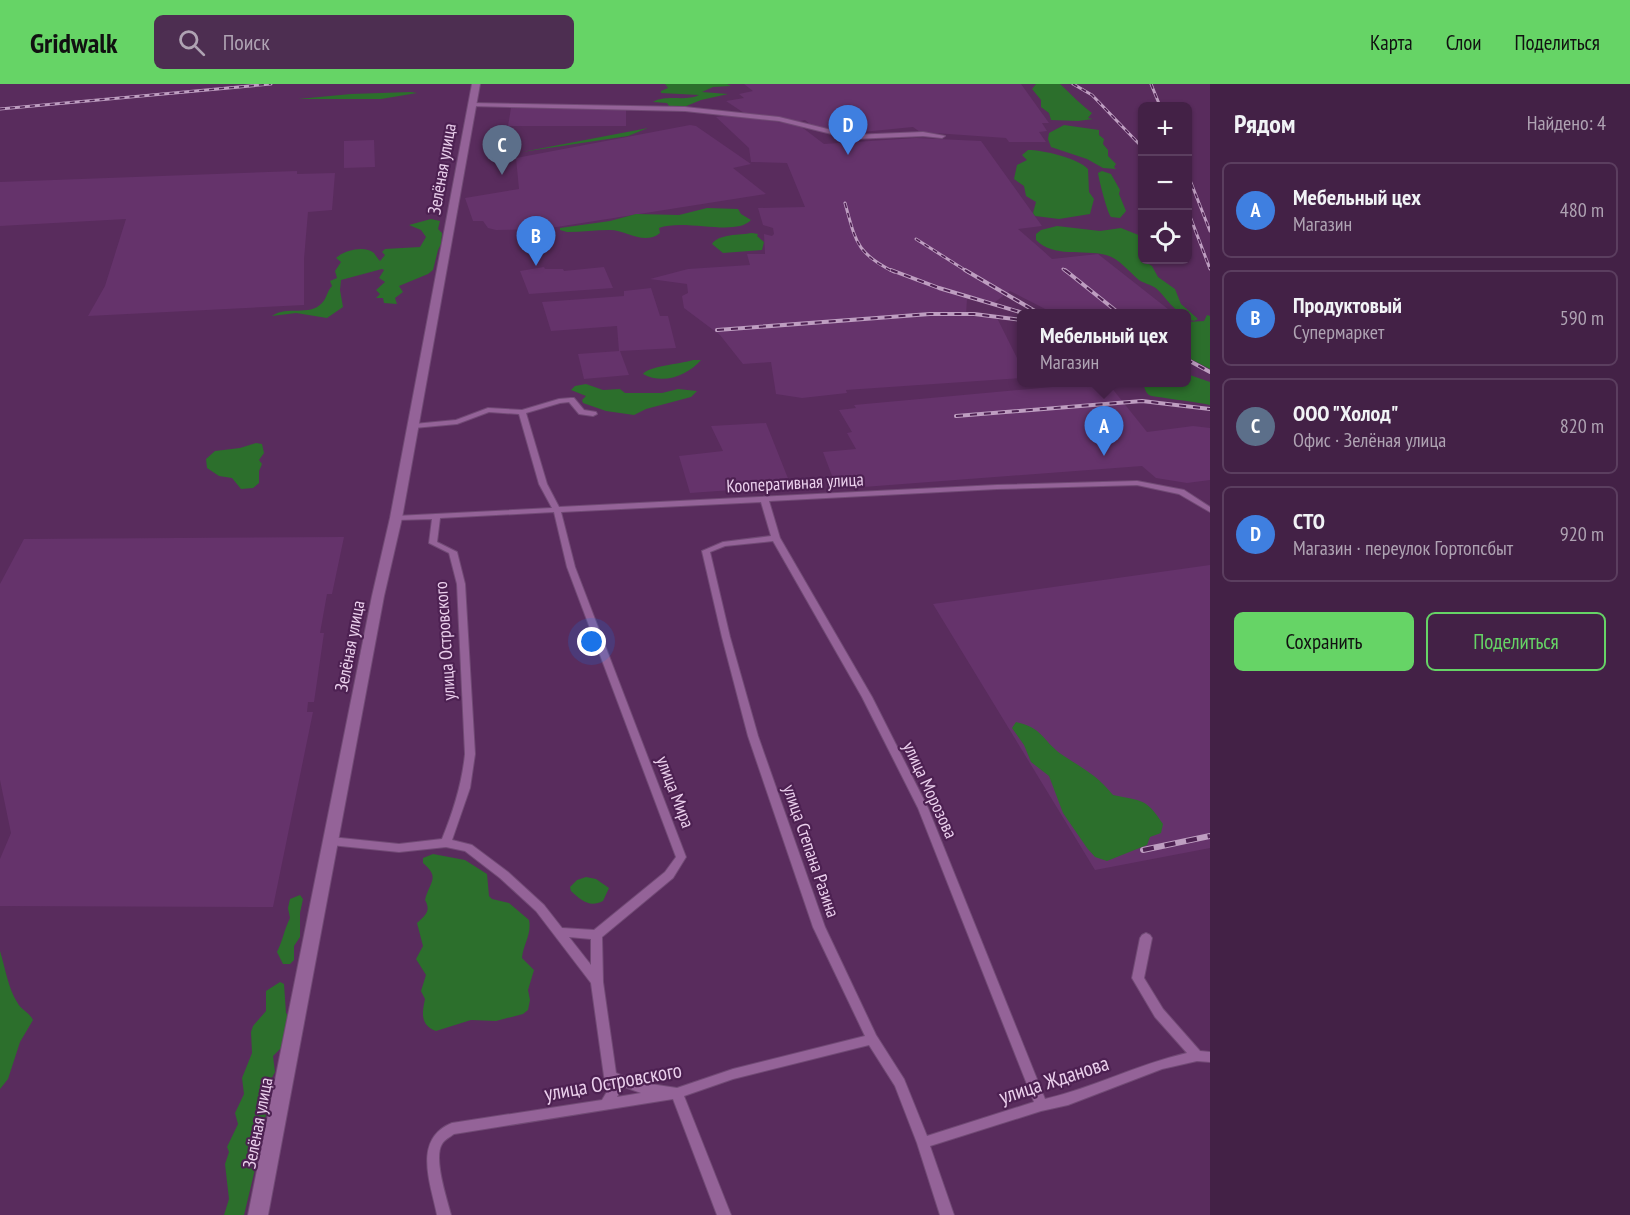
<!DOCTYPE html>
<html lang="ru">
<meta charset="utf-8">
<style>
body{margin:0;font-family:"PT Sans Narrow",sans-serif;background:#4d2e51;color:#f1f3f6}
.controls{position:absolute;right:18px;top:18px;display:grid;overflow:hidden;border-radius:9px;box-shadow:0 2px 4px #0004}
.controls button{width:54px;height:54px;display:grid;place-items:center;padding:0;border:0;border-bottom:2px solid #5b3e5f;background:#432146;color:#f1f3f6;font:30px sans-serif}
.you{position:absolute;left:592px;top:558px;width:21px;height:21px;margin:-15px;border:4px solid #fff;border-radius:50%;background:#1a73e8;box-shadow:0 0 0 9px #1a73e833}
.badge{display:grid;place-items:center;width:39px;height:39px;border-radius:50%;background:#66d466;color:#fff;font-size:20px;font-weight:700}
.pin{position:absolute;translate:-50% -50px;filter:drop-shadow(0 2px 3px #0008)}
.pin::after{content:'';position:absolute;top:32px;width:21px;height:18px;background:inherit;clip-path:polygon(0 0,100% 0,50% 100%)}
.popup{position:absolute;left:1017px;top:225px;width:174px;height:78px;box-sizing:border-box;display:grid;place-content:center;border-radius:9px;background:#432146;filter:drop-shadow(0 2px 4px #0005);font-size:20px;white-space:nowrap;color:#afa3b3}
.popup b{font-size:22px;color:#f1f3f6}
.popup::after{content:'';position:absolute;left:50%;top:100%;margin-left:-12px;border:12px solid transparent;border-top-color:#432146}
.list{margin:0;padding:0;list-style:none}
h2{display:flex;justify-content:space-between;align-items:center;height:78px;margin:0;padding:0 24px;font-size:26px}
h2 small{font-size:20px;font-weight:400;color:#afa3b3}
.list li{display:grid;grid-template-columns:39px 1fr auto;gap:18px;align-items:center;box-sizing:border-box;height:96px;margin:0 12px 12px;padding:0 12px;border:2px solid #5b3e5f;border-radius:9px}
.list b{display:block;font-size:22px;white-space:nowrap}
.list p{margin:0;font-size:20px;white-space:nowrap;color:#afa3b3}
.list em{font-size:20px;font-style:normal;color:#afa3b3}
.actions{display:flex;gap:12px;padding:18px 24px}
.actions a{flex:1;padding:14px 0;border:2px solid #66d466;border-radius:9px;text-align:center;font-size:21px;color:#66d466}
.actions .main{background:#66d466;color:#111}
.icon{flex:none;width:33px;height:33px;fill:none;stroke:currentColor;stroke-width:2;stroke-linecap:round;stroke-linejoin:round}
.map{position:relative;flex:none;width:1210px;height:1131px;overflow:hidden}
header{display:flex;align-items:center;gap:36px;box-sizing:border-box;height:84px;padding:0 30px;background:#66d466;color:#111}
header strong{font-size:28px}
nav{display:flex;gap:33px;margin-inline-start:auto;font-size:21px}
.search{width:420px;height:54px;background:#4d2e51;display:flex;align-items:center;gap:15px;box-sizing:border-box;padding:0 21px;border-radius:9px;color:#afa3b3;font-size:22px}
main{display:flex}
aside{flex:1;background:#432146}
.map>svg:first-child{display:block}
</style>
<header>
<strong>Gridwalk</strong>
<div class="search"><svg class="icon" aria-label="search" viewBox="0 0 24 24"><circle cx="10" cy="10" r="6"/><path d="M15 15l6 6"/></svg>Поиск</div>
<nav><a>Карта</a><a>Слои</a><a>Поделиться</a></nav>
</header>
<main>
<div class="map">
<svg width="1210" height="1131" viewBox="0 0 1210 1131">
<rect width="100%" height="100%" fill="#592c5d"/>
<path fill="#65336b" d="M744 0H1021L1049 39H1042L1047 47 1039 48 1046 58H1009L1006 54 920 48 913 43 842 50 811 41 805 36 796 38 744 29 726 17 744 14 739 10 753 7Z
M511 24 626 25V42H508Z
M730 31 799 41 824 60 916 54 981 57 1042 142 1018 145 1041 165 1052 175 1098 170 1173 229H1053L1010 207 991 221 967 214 966 232 997 234 1021 282V294L846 306 847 309 802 314 776 310 771 278 743 280 720 251 684 224 682 212 688 209 687 200 650 195 688 185 750 181 747 170H765L764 150 772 152 774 150 773 144 763 141 758 124 805 123 787 79 751 78 749 64 716 33Z
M690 41 696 42 751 80 733 84 766 110 544 145 496 146 488 144 483 137H473L465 114 519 105 516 74Z
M374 56 375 83 344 84V57Z
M297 87V90L335 89 332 126 308 128 304 175V221L88 232 105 202 126 135 0 142V98Z
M544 183 545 185H563L564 187 604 183 613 204 529 210 520 187Z
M651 204 660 232H668L676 264 620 267 629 291 584 295 578 270 619 267 617 242 551 247 542 218 624 212V207Z
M1107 298 1147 348 1193 342 1210 344V396L1187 399 1156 394 1142 382 837 405 823 368 856 365 847 349 852 348 839 326 856 324 854 321Z
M766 339 791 402 690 409 679 372 723 367 711 342Z
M344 453 332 510H327L320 549H324L314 618H308L307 628H313L273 823 0 822V775L11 749 0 696V500L24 455Z
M1210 481V764L1095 786 933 520Z"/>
<path fill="#2c6f2c" d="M665 0H727L731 2 713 3 702 8 728 10 701 16 684 23 669 22 667 19 653 18C666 10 686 18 699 11L661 9V7L668 4Z
M1036 0H1060C1071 10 1080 20 1092 29L1088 34 1093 35 1078 37 1051 36 1049 29 1041 23V16L1032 5Z
M411 8 417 9 381 15H298L351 10Z
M1064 41 1099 46V51L1104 55 1103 60 1108 66V72L1116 80 1114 83 1116 85 1103 84 1087 75 1051 63 1048 55 1049 49Z
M648 44 628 52 522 68Z
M1028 66C1043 66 1078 74 1088 85L1089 108 1094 115 1090 130 1059 135 1035 132 1033 129 1036 118 1026 112 1024 102 1014 95 1017 81 1027 76 1022 71Z
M1102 87 1111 90 1120 106 1119 110 1126 127 1120 134 1111 133C1107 128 1099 96 1098 89Z
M707 124 738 125 741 130 751 136C735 153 685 134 659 144L660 149C644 162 626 146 610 146 596 146 582 148 567 148L560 146V144L610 137 636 130 679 131Z
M431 135 440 137 438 145 442 149 441 160 438 166 433 186 428 190 399 202 403 208 395 214 397 220 384 219 383 214H376L380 210 376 206 385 198 379 194 384 186 382 185 341 196 340 206 343 223 327 234 296 229 272 232C287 221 309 233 322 219 327 214 327 207 332 202L330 197 337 194 335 187 341 178 336 174C344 166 365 161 374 169 376 172 378 175 380 177L385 171 382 168 385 165 420 163 426 153 421 146 409 141Z
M1057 142 1100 147 1121 144 1141 152 1142 176 1152 182 1158 193 1175 205 1181 220 1198 235 1194 237 1187 235 1186 230C1174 228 1167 215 1159 207 1154 201 1145 200 1139 196 1128 187 1120 175 1106 171 1083 165 1053 174 1036 156V150L1041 146Z
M752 149 758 150 757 152 764 158 762 166 723 169 712 160C718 150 740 151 752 149Z
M1207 231 1210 232V285L1187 273V238L1204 237Z
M693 276H701C687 292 663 301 643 290 649 282 681 280 693 276Z
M1187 290 1210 298V321C1199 318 1152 313 1149 311 1145 308 1145 303 1142 299H1160L1170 303 1172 299 1186 298Z
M586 300 603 306 620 305 625 309H662L678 305 697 307 691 313 646 325 634 331 606 327 583 319 582 316 586 312 571 306 575 302Z
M256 359 262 360 264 369 259 376 262 380 259 387V399L253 404 241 405 232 394 219 392 207 384 206 375 215 367 240 364Z
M1016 638C1043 644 1042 656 1061 670 1082 684 1097 691 1113 711 1142 717 1146 714 1163 740L1161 749 1150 753 1147 761 1107 777 1095 773 1087 764 1063 729 1049 692 1031 678 1024 661 1012 644Z
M433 770 465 776 487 790 489 812 492 815 509 819 529 836C532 850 523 861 522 874L534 886 528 906 530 916 528 926 523 930 496 937 471 936 436 947C420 941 422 929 425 915L421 907 426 891 416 875 423 862 417 839C426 831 431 827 425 816 429 798 441 794 423 779V774Z
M586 793 596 795 609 804 603 817C589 824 581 816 571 807L570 803 577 796Z
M300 811 303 815 300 829V853L294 862V876L290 880H283L277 868C283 856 284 846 290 834L288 824 290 815Z
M0 867C5 883 8 904 17 918 21 926 29 928 33 936L20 958 8 995 0 1005Z
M280 898 284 900 286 929 289 933 285 960 273 972 275 988 269 999 271 1021 260 1044 262 1056 244 1131H224L229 1115 225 1080 229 1068 227 1063 238 1040 235 1029 244 1010 242 994 252 969 251 948 253 942 266 927V907Z"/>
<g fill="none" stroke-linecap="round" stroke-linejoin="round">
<defs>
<path id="street" d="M472 19 685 23 779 33 852 51 923 48 945 52 942 54 923 52 852 55 779 37 685 27 470 22V20Z
M571 314H574L584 326 596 328 597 330 593 332 579 330 569 318 560 319 526 329 547 400 559 423 997 401 1137 397 1184 406 1210 423V428L1179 410 1137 401 997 405 769 417 780 454 872 613 928 724 1045 1015C1093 1004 1138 980 1187 969L1155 933 1132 894 1140 854 1142 851 1146 849 1150 851 1152 854 1144 894 1163 925 1200 967 1210 968V978L1197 977 1162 985 1068 1021 1041 1027 930 1062 954 1131H940L917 1059 895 1002 869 961 733 995 684 1012 731 1131H717L673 1015 454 1050C450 1053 445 1055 442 1060 433 1074 447 1115 451 1131H437C431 1100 412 1055 452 1039L602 1016 608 1006 604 992 591 899 536 827 500 794 465 767 446 763 399 768 331 761 327 760 326 757 327 754 331 753 399 760 442 755C453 728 462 700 465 670L457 500 449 469 429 459 432 435 396 436 392 434 396 432 552 424 539 400 519 330 489 328 457 340 414 344 410 342 414 340 456 336 488 324 522 326 559 315ZM761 418 771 452 723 458 702 467 722 553 748 652 813 843 865 952 733 985 677 1004 637 998 616 989 603 898 602 853 673 794 686 773 575 483 561 428ZM554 428 567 483 676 773 665 788 594 846 562 844 544 821 508 788 472 761 452 756 470 704 475 670 465 500 457 468 437 458 440 434ZM773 457 862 613 918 724 1034 1018 927 1052 904 995 876 951 825 843 758 652 730 553 710 468 725 462ZM569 853 591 855V881ZM619 1001 641 1009 617 1013 620 1007Z"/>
<path id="secondary" d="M472 0H480L402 434 384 512 268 1131H248L372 512 390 434Z"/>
</defs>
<use href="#street" stroke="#714a75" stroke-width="2"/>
<use href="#secondary" stroke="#714a75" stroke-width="2"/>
<use href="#street" fill="#946398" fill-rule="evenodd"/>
<use href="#secondary" fill="#946398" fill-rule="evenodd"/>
<defs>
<path id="rail-far2" d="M1073 0 1092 11 1142 63
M1151 0 1160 22
M0 25 271 0
M1188 91 1210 147
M845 119C856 158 856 169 894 188
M1188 127 1210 185
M916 155 968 188
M1063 185 1067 188"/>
<path id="rail-far1" d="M891 186 939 204 1023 229
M965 186 1040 230
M1065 186 1120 230
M717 246 930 230H974L1022 236
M1186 275 1210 288
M956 332 1142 317 1210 325"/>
<path id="rail" d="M1143 766 1210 752"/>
</defs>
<use href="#rail-far2" stroke="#be9ec1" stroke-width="3"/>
<use href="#rail-far1" stroke="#be9ec1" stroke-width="4"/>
<use href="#rail" stroke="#be9ec1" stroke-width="6"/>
<use href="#rail-far2" stroke="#4d2152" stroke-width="1.5" stroke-dasharray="5" stroke-linecap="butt"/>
<use href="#rail-far1" stroke="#4d2152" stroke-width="2" stroke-dasharray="7" stroke-linecap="butt"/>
<use href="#rail" stroke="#4d2152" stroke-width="4" stroke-dasharray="11" stroke-linecap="butt"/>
</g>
<g text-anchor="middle" stroke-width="4.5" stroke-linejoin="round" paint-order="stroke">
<g font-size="18" fill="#ebd0ed" stroke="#4d2152">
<text transform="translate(442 85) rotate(-80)" y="6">Зелёная улица</text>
<text transform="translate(795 399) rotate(-3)" y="6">Кооперативная улица</text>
<text transform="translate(445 557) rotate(-94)" y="6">улица Островского</text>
<text transform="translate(350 562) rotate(-79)" y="6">Зелёная улица</text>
<text transform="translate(930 706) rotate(65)" y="6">улица Морозова</text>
<text transform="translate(675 708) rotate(69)" y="6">улица Мира</text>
<text transform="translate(811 767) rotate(71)" y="6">улица Степана Разина</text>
<text transform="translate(258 1039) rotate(-79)" y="6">Зелёная улица</text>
</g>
<g font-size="21" fill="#ebd0ed" stroke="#4d2152">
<text transform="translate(1054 996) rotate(-18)" y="7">улица Жданова</text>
<text transform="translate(613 998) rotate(-10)" y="7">улица Островского</text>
</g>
</g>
</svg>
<div class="controls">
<button>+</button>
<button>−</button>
<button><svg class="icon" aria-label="locate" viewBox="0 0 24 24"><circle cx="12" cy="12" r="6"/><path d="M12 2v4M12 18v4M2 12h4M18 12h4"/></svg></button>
</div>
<div class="you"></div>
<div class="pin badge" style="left:1104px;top:372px;background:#3f7fe0">A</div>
<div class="popup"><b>Мебельный цех</b>Магазин</div>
<div class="pin badge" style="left:536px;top:182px;background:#3f7fe0">B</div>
<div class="pin badge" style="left:502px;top:91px;background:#5c6f8a">C</div>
<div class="pin badge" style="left:848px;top:71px;background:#3f7fe0">D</div>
</div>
<aside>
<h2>Рядом<small>Найдено: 4</small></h2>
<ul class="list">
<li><span class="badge" style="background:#3f7fe0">A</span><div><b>Мебельный цех</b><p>Магазин</p></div><em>480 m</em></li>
<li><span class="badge" style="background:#3f7fe0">B</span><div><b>Продуктовый</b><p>Супермаркет</p></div><em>590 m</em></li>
<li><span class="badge" style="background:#5c6f8a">C</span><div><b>ООО &quot;Холод&quot;</b><p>Офис · Зелёная улица</p></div><em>820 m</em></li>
<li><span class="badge" style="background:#3f7fe0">D</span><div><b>СТО</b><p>Магазин · переулок Гортопсбыт</p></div><em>920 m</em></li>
</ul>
<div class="actions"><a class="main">Сохранить</a><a>Поделиться</a></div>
</aside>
</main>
